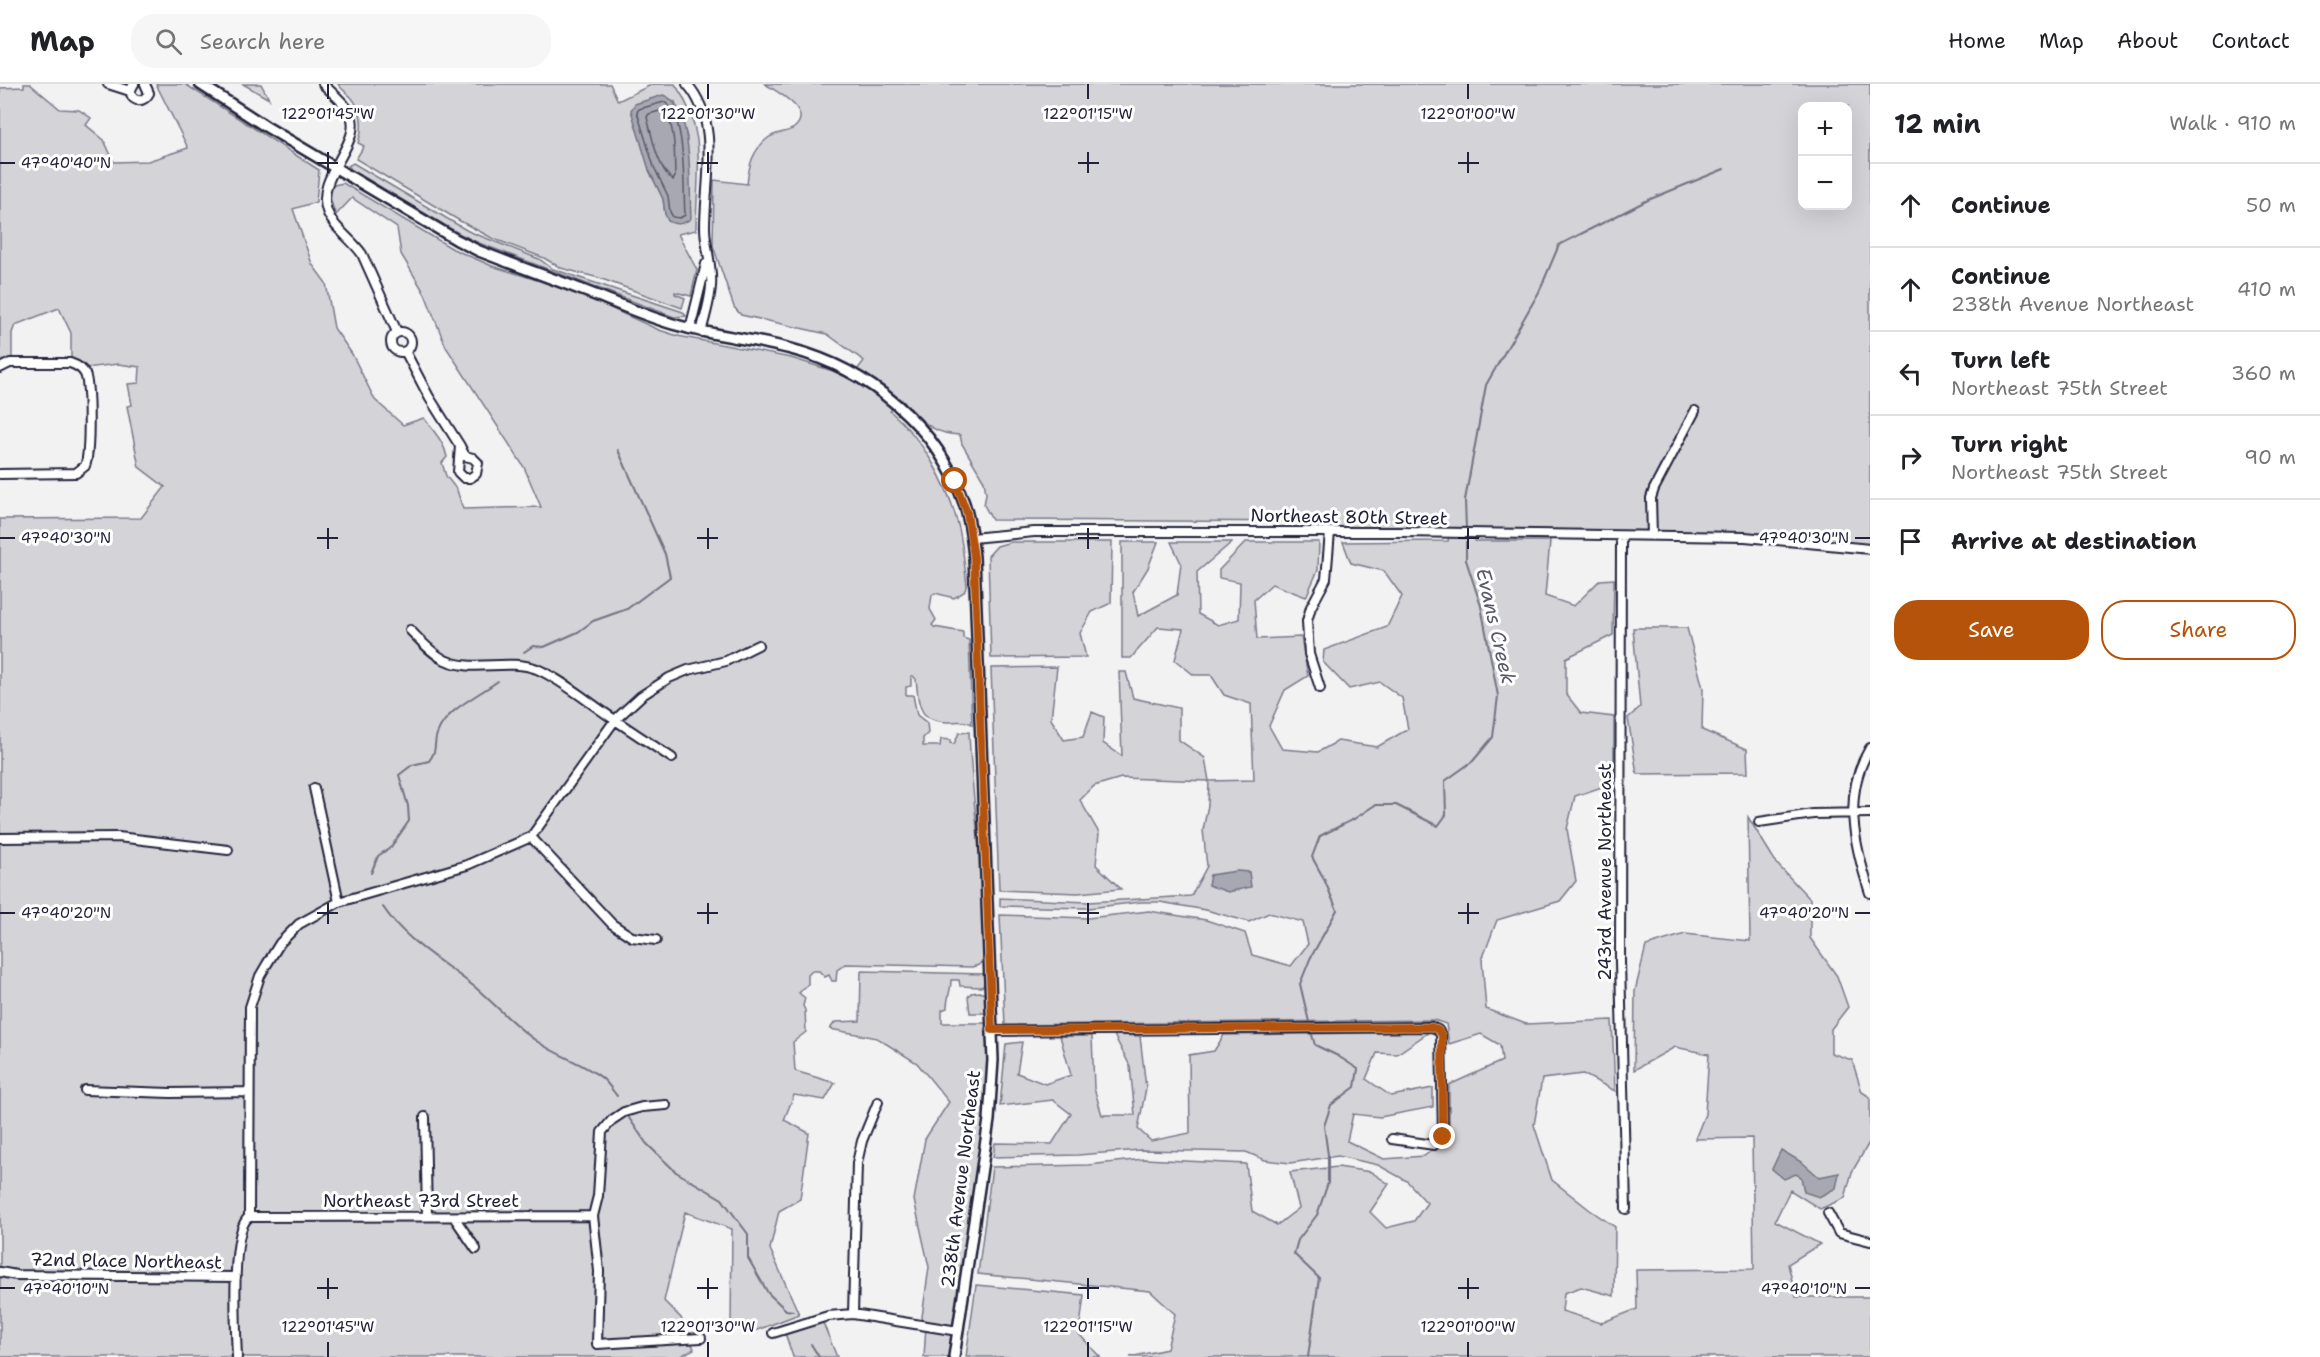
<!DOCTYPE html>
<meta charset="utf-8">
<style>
body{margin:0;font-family:"Shantell Sans",sans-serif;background:#f6f6f6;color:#202124}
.controls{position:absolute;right:18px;top:18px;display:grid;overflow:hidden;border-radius:12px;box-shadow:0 6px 24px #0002}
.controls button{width:54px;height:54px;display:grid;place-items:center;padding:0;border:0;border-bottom:2px solid #e0e0e0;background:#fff;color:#202124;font:30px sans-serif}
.stop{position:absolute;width:18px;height:18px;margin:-14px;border:4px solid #b45309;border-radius:50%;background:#fff}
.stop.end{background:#b45309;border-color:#fff;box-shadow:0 2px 6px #0008}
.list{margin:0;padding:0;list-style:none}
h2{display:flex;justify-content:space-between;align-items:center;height:78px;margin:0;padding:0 24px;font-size:26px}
h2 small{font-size:20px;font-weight:400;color:#757577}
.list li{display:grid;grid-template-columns:39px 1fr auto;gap:18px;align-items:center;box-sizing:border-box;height:84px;padding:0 24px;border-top:2px solid #e0e0e0}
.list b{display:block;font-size:22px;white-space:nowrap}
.list p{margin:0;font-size:20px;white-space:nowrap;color:#757577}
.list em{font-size:20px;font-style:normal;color:#757577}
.actions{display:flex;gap:12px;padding:18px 24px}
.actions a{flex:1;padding:14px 0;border:2px solid #b45309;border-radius:24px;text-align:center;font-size:21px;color:#b45309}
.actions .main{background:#b45309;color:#fff}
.icon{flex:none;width:33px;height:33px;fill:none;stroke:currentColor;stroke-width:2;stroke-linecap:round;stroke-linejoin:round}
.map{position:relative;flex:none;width:1870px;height:1273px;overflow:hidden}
header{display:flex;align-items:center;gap:36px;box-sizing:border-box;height:84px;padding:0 30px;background:#fff;border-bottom:2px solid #e0e0e0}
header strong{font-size:28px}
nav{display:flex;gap:33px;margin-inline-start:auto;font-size:21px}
.search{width:420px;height:54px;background:#f6f6f6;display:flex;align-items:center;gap:15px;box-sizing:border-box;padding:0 21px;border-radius:24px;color:#757577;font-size:22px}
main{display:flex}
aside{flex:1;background:#fff}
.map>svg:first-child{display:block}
</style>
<header>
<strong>Map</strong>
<div class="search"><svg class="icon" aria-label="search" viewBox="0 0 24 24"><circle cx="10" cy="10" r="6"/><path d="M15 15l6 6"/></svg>Search here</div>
<nav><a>Home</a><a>Map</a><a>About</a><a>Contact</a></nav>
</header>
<main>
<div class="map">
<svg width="1870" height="1273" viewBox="0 0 1870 1273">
<rect width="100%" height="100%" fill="#f2f2f3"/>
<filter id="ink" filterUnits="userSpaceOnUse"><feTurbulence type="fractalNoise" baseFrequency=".0167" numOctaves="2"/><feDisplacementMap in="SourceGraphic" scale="12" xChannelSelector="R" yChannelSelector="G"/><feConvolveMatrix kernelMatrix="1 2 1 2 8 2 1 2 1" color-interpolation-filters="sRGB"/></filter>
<g filter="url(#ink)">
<path fill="#d3d3d8" stroke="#7a7a8a" stroke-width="1.5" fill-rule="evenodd" d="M24 0H30L60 25 79 26 91 34 86 41 104 56 114 78 148 77 188 64 156 0H185L319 86 316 118 293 125 312 180 326 199 334 244 352 270 375 316 403 341 424 334C433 347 444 357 447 373L442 379 446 392 457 406 463 425 541 423 524 383 446 263 425 210 401 170 397 144 352 114 336 131C332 121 327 111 334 101L343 99 453 165 492 182 540 197 595 217 659 246 678 252 791 274 833 287 850 295 864 277 827 250 741 231 734 223 713 162 714 96 747 100C749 81 752 67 768 54 775 48 787 49 794 44 815 27 776 7 765 0H1870V465L1745 453 1475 452V457H1550L1545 512 1574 522 1600 496 1614 495 1613 551 1566 574V610L1581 629 1614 633V699L1575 712 1567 745 1576 797 1560 817 1497 836 1482 876 1486 925 1526 940 1612 936 1615 1007 1583 990 1542 995 1534 1041 1552 1096 1590 1126 1615 1143 1614 1212 1581 1203 1564 1209 1562 1227 1601 1239 1637 1225 1636 1186 1754 1185 1752 1054 1695 1055 1705 1030 1709 970 1675 963 1634 986 1635 907 1646 862 1685 850 1750 857 1748 733 1777 780 1810 815V854L1837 892 1848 923 1831 945V969L1852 976 1862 1008 1870 1013V1057L1852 1088 1845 1114 1820 1125 1790 1106 1775 1137 1820 1160 1788 1180 1796 1213H1870V1273H1130L1167 1265 1175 1230 1150 1207 978 1190 992 1083 1088 1081 1144 1075 1246 1080 1252 1127 1277 1141 1299 1124 1290 1088 1338 1083 1371 1088 1389 1100 1370 1128 1386 1144 1414 1137 1427 1119 1407 1097 1378 1081 1338 1072 1290 1079 1265 1076 1246 1068 1140 1066 1078 1071 993 1073 995 1059 1052 1060 1071 1030 1053 1016 1000 1022 1006 960 1022 958 1017 989 1045 1000 1071 991 1060 952H1092L1094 1004 1102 1031H1135L1130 982 1114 951 1140 952 1146 1004 1138 1045 1151 1057 1190 1049 1189 971 1214 967 1224 951 1429 948 1397 970 1377 969 1366 995 1391 1012 1433 1004V1023L1380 1033 1353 1030 1347 1057 1384 1075 1424 1072 1449 1053V1001L1502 977 1500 961 1481 950 1449 960 1446 940 1434 936 1005 941 1000 831 1088 834 1149 827 1206 836 1245 849 1252 871 1291 882 1308 860 1303 838 1269 829 1249 838 1206 826 1160 818H1141L1088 824 1000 822V814L1088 818 1191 812 1207 782 1203 746 1208 721 1209 697 1121 694 1094 702 1080 716 1099 749 1096 781 1121 805 1078 809 999 806 991 584 1057 583 1051 635 1064 656 1083 653 1092 628 1104 633 1103 659 1122 672 1119 588H1126L1133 614 1179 624V656L1205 674 1209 697 1254 696 1251 620 1224 611 1211 591H1194L1175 576 1183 545 1158 543 1131 574H1122V458H1158L1148 484 1133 508 1138 532 1177 511 1181 479 1171 458H1232L1197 488 1198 530 1218 541 1239 535 1240 498 1219 494V486L1246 458H1319L1318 486 1306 513 1272 500 1254 516 1257 555 1301 553 1308 592 1285 606 1269 642 1282 665 1318 668 1338 657 1377 663 1408 645 1402 614 1380 598 1349 605 1323 578 1324 566 1387 543 1402 512 1384 487 1351 479 1343 458 1448 457 1449 452 1328 451V438L992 436 984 421 986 410 984 397 962 360 960 351C929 350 922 335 902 316L890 327C922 354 946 396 957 437 963 457 964 480 967 501L964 508 954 514 935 509 932 511 930 525 936 536 932 541 934 543 963 548V554L969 556 972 640C963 636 957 638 948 638 917 637 919 620 916 595L913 592H911V602L906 603V611H913L917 631 927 639 928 649 923 654V662H940L941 655 951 656 950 659 954 660 959 649 969 648C972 725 986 801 989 877L981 878 979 881 972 883 846 880 837 886 836 897H832L829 891 825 893 819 887H812L808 891V900L799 909 805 914 803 922 805 926 806 948 793 958 795 987 835 999 825 1016 794 1011 784 1036 809 1049 800 1115 779 1127 770 1165 799 1230 752 1248 731 1244 732 1145 685 1128 664 1217 681 1234 694 1265 679 1273H0V435L141 434 165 403 139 383 127 322 132 321 128 300 139 299 140 283 118 280 86 284 79 277 71 274V249L59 224 15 241 12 249V274L0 278V4L24 3ZM1802 22H1848V122H1802Z
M243 0H261L269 15Z
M338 0H610L618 17 653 0H675C709 49 696 91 696 146L678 150 697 186 691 212 675 208V210L685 214 682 224 599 194 561 184 544 174 492 154 460 137 356 75 364 62 358 59C364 44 362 25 351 13 346 8 340 4 338 0ZM675 18 687 53 665 130 663 115 649 86Z
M353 79 468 147 539 175 553 185 683 228 686 232 674 233 479 159 456 148 352 86 348 82Z
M1011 458H1112L1111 519 1092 528 1080 549 1086 573 991 574 988 472 997 462Z
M1633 544H1687L1703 604 1702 646 1747 665 1748 689 1637 690 1628 634 1640 623Z
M861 887 984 890V901L981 903 960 902 959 896H951C951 907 947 913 947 924L942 926V939H992L993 976 954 1273H924L926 1241 921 1240 929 1183 914 1116 925 1055 949 1018 917 979 877 954 830 945 835 938 860 937Z
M979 908 985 910 987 929H970L968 913 971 909Z
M976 1201 1084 1211 1079 1250 1100 1273H966Z
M821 1234 837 1273H793L784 1246Z"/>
<path fill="#a8a8b2" stroke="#727282" stroke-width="1.5" d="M663 11C695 21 689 107 691 134 684 141 676 141 668 137L665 130 663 115 649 86 631 26 635 20Z
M1237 787 1249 788 1251 803 1228 808 1208 801 1210 791Z
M1781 1066 1803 1079 1819 1093 1839 1089 1836 1104 1819 1113 1804 1108 1801 1093 1796 1090 1784 1095 1772 1085Z"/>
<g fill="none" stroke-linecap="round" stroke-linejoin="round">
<path stroke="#58586b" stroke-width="1.5" d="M664 18C687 29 683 107 685 131L680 134 673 133 670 128 668 112 654 83 637 28 639 25Z
M663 26C677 43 674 72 675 93L673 96C657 85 652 51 647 33L649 30Z"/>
<path stroke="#727282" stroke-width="2" d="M1466 445 1465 416 1486 301 1539 208 1559 161 1648 116 1724 85
M524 568 533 562 544 563 578 548 593 537 627 525 670 493 665 470 618 366
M371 789 378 772 391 763 409 737 408 722 399 691 412 681 429 677C438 665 433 661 437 650 446 625 478 612 498 597
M383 823C406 858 444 878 476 904 497 922 515 943 538 958 558 972 583 979 602 994 608 999 612 1006 617 1012
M1309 938 1300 900 1310 875 1337 826 1324 795 1312 773 1320 752 1354 735 1375 721H1396L1438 742 1446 731 1445 697 1473 677 1493 653 1498 612 1481 522 1466 476V458
M629 1034 646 1059 676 1088 722 1115 748 1150V1174L768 1209 786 1226 793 1227
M811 1260 819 1273
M1308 1273 1319 1194 1294 1170 1298 1156 1317 1131 1328 1099V1071L1324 1042 1331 1021 1355 1003 1358 985 1338 972 1315 961 1312 951"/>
<defs>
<path id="minor" d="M108 0 130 7
M134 0C124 13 141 24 149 9L145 0
M323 0C331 8 343 17 349 27 367 57 314 91 327 127 333 144 352 155 362 170L397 248
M687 0C721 38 705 97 705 143 705 162 713 184 711 202 710 217 705 233 701 248
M690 245 706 180
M391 258a10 10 0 1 1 20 0a10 10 0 1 1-20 0Z
M405 267 429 313 460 362
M0 284 10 279H70C76 281 82 284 85 290 90 301 90 371 85 382L76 389 0 390
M460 362 465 372 473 374 478 379 476 390 470 394H464L458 388Z
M1621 452 1620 878 1626 1125
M1652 452 1651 414 1654 405 1695 327
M972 454 1034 448H1402L1745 453 1870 465
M410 546C420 556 431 569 445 576 472 589 507 574 537 585 561 595 592 621 615 636L641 612 669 594 688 586 726 577 758 561
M1320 604 1309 570 1307 537 1311 523 1326 495 1330 448
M1870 664C1842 711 1854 760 1870 809
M314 704 339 818
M1759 738 1813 730 1870 729
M531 753 612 840 632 853 656 856
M0 754 118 753 228 766
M992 947 1432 943 1438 946 1441 951 1443 1053 1434 1061 1392 1055
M85 1006 170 1009 249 1008
M666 1021 642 1023 624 1028 612 1036 602 1048 598 1112 593 1132 599 1187 597 1260 701 1254
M425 1033 427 1132
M1828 1129 1839 1149 1870 1157
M249 1133 593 1132
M454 1133 476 1165
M0 1188 16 1191 236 1193
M853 1230 857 1079 862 1057 878 1018
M773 1249 828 1232 853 1230 958 1247
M237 1273C236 1248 230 1146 249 1133L250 923 260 892 267 880 280 859 299 840 339 818 467 781 531 753 615 636 672 674"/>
<path id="tertiary" d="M200 0 265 42 457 156 479 167C520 183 562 198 603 214 628 224 653 235 680 242 716 252 754 255 791 265 868 285 938 342 964 419 970 437 972 454 974 473L993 976 989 1036 954 1273"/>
</defs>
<use href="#minor" stroke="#22223b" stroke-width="12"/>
<use href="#tertiary" stroke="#22223b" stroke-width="14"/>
<use href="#minor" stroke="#fff" stroke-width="8"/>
<use href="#tertiary" stroke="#fff" stroke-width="9"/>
</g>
</g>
<g fill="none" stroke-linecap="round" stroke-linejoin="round" filter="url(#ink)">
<path stroke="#b45309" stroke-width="8" d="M955 397 967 429 974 473 992 946 1432 943 1438 946 1442 951 1443 1053"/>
</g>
<path fill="none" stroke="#22223b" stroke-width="2" d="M328 0V15M708 0V15M1088 0V15M1468 0V15M328 68V89M708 68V89M1088 68V89M1468 68V89M0 79H15M317 79H338M697 79H718M1078 79H1099M1458 79H1479M328 444V465M708 444V465M1088 444V465M1468 444V465M0 454H15M317 454H338M697 454H718M1078 454H1099M1458 454H1479M1855 454H1870M328 819V840M708 819V840M1088 819V840M1468 819V840M0 829H15M317 829H338M697 829H718M1078 829H1099M1458 829H1479M1855 829H1870M328 1194V1215M708 1194V1215M1088 1194V1215M1468 1194V1215M0 1204H15M317 1204H338M697 1204H718M1078 1204H1099M1458 1204H1479M1855 1204H1870M328 1258V1273M708 1258V1273M1088 1258V1273M1468 1258V1273"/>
<g text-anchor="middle" stroke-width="6" stroke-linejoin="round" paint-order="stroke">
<g font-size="18" fill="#22223b" stroke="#fff">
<text transform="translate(1349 433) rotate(1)" y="6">Northeast 80th Street</text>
<text transform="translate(1605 788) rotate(-90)" y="6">243rd Avenue Northeast</text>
<text transform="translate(961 1095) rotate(-83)" y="6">238th Avenue Northeast</text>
<text x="421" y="1123">Northeast 73rd Street</text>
<text transform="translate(126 1177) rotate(1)" y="6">72nd Place Northeast</text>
</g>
<g font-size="20" font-style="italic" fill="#58586b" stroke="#fff">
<text transform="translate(1496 542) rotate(77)" y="7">Evans Creek</text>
</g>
</g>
<g font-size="15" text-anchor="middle" fill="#22223b" stroke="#fff" stroke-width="6" stroke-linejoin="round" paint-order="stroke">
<text x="328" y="35">122°01'45"W</text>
<text x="708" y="35">122°01'30"W</text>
<text x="1088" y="35">122°01'15"W</text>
<text x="1468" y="35">122°01'00"W</text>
<text x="66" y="84">47°40'40"N</text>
<text x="66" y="459">47°40'30"N</text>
<text x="1804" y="459">47°40'30"N</text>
<text x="66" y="834">47°40'20"N</text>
<text x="1804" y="834">47°40'20"N</text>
<text x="66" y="1210">47°40'10"N</text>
<text x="1804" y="1210">47°40'10"N</text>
<text x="328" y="1248">122°01'45"W</text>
<text x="708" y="1248">122°01'30"W</text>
<text x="1088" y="1248">122°01'15"W</text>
<text x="1468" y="1248">122°01'00"W</text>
</g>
</svg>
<div class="controls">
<button>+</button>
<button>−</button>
</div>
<div class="stop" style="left:955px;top:397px"></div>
<div class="stop end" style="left:1443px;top:1053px"></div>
</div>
<aside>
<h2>12 min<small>Walk · 910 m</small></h2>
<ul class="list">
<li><svg class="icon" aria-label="ahead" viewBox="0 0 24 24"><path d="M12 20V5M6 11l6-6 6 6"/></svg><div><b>Continue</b></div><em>50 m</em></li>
<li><svg class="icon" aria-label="ahead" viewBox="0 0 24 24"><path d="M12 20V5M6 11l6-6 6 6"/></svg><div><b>Continue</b><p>238th Avenue Northeast</p></div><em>410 m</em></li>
<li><svg class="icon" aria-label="left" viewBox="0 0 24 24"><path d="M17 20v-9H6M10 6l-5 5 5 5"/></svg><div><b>Turn left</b><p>Northeast 75th Street</p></div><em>360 m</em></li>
<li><svg class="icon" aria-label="right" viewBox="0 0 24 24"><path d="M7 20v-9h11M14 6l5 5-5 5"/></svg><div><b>Turn right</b><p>Northeast 75th Street</p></div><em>90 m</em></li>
<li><svg class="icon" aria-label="arrive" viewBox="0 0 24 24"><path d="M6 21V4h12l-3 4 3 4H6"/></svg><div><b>Arrive at destination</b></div></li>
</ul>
<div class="actions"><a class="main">Save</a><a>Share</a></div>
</aside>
</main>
